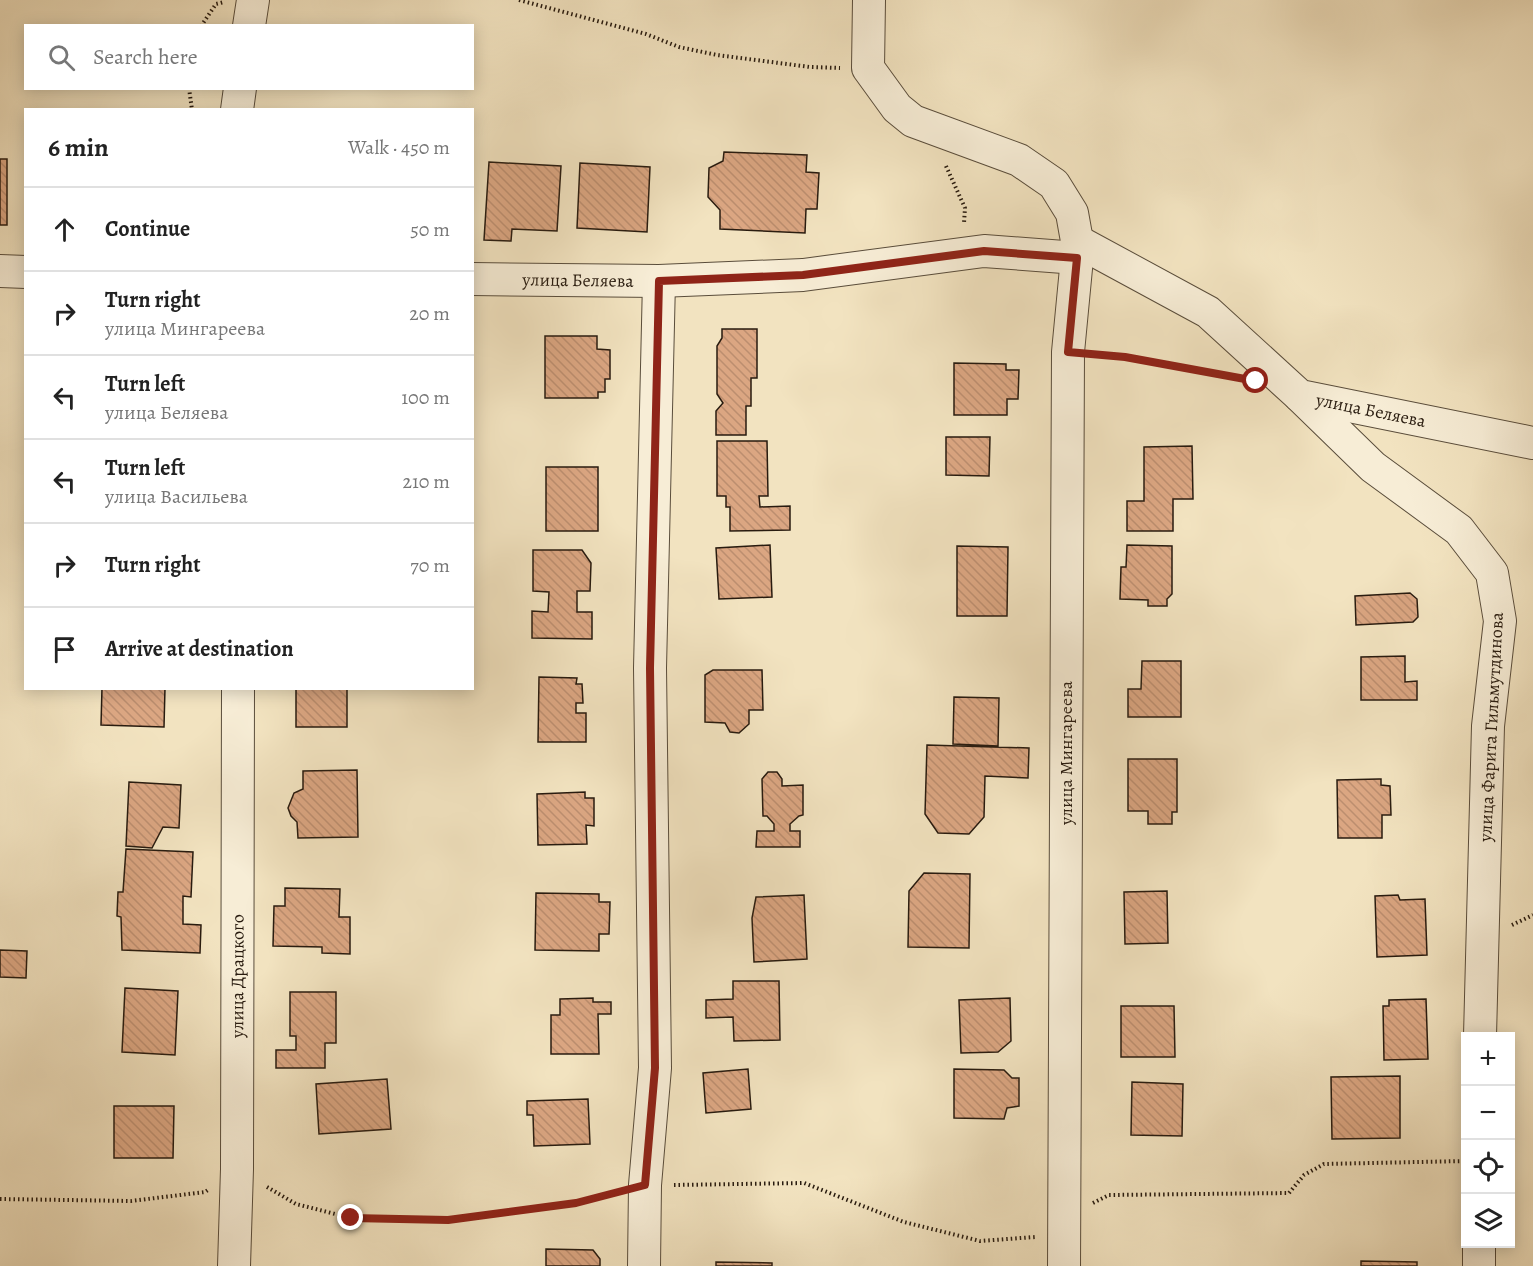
<!DOCTYPE html>
<meta charset="utf-8">
<style>
body{margin:0;font-family:Alegreya,serif;background:#f6f6f6;color:#222}
.controls{position:absolute;right:18px;bottom:18px;display:grid;overflow:hidden;border-radius:0px;box-shadow:0 3px 15px #0003}
.controls button{width:54px;height:54px;display:grid;place-items:center;padding:0;border:0;border-bottom:2px solid #e0e0e0;background:#fff;color:#222;font:30px sans-serif}
.stop{position:absolute;width:18px;height:18px;margin:-14px;border:4px solid #8f2418;border-radius:50%;background:#fff}
.stop.end{background:#8f2418;border-color:#fff;box-shadow:0 2px 6px #0008}
.list{margin:0;padding:0;list-style:none}
h2{display:flex;justify-content:space-between;align-items:center;height:78px;margin:0;padding:0 24px;font-size:26px}
h2 small{font-size:20px;font-weight:400;color:#767676}
.list li{display:grid;grid-template-columns:39px 1fr auto;gap:18px;align-items:center;box-sizing:border-box;height:84px;padding:0 24px;border-top:2px solid #e0e0e0}
.list b{display:block;font-size:22px;white-space:nowrap}
.list p{margin:0;font-size:20px;white-space:nowrap;color:#767676}
.list em{font-size:20px;font-style:normal;color:#767676}
.icon{flex:none;width:33px;height:33px;fill:none;stroke:currentColor;stroke-width:2;stroke-linecap:round;stroke-linejoin:round}
.map{position:relative;flex:none;width:1533px;height:1266px;overflow:hidden}
.search{position:absolute;background:#fff;box-shadow:0 3px 15px #0003;left:24px;top:24px;width:450px;height:66px;display:flex;align-items:center;gap:15px;box-sizing:border-box;padding:0 21px;border-radius:0px;color:#767676;font-size:22px}
.panel{position:absolute;background:#fff;box-shadow:0 3px 15px #0003;left:24px;top:108px;width:450px;height:582px;border-radius:0px}
.map>svg:first-child{display:block}
</style>
<div class="map">
<svg width="1533" height="1266" viewBox="0 0 1533 1266">
<defs>
<pattern id="building-back-hatch" width="6" height="6" patternUnits="userSpaceOnUse" patternTransform="scale(1.5)"><rect width="6" height="6" fill="#dba682"/><path d="M-1 5l2 2M0 0l6 6M5-1l2 2" fill="none" stroke="#bc8e6f"/></pattern>
</defs>
<rect width="100%" height="100%" fill="#f2e3c0"/>
<filter id="stains"><feTurbulence type="fractalNoise" baseFrequency=".00333" numOctaves="4"/><feColorMatrix values="0 0 0 0 .2 0 0 0 0 .09 0 0 0 0 .02 0 0 0 .5 -.17"/></filter>
<radialGradient id="worn" r=".72"><stop offset=".6" stop-color="#630" stop-opacity="0"/><stop offset="1" stop-color="#630" stop-opacity=".3"/></radialGradient>
<path fill="url(#building-back-hatch)" stroke="#281b0f" stroke-width="1.5" d="M724 152 807 155 806 172 819 173 817 209H806L805 233 720 229V210L708 197 709 168 723 161Z
M0 159H7V225H0Z
M489 162 561 166 557 231 512 229 511 241 484 240Z
M580 163 650 167 647 232 577 228Z
M722 329H757V378H751V406H746V435H716V411L723 403 717 394V346L722 338Z
M545 336H597V349L610 350V379H605V392H598V398H545Z
M954 363 1006 364V370H1019L1018 399H1007V415H954Z
M946 437H990L989 476 946 475Z
M717 441H767L768 496H759L760 507 790 506V530L730 531V507H726V496H717Z
M1192 446 1193 499H1173V531H1127V501H1144V447Z
M546 467H598V531H546Z
M770 545 772 597 719 599 716 548Z
M1127 545 1172 546V594L1167 599V606H1148V600L1120 599 1121 567H1126Z
M957 546 1008 547 1007 616H957Z
M533 550H582L591 563 590 591H577V612H592V639L532 638V611L548 612 549 592 533 591Z
M1410 593 1417 599 1418 617 1413 622 1356 625 1355 596Z
M1405 656V682L1417 681V700H1361V657Z
M1142 661H1181V717H1128V689H1141Z
M713 670H762L763 710H749V724L739 733 730 732 725 723 705 722V675Z
M539 677 577 678 576 684H582L583 703H576V713H586V742H538Z
M102 688H165L164 727 101 725Z
M296 688H347V727H296Z
M954 697 999 698 998 746 953 744Z
M927 745 1029 748 1028 778 985 776 984 817 969 834 938 833 925 814Z
M1128 759H1177V812H1172V824H1148V811H1128Z
M357 770 358 837 298 838 297 822 291 816 288 808 294 793 303 789V771Z
M768 772H777L782 779V786L803 785V815L799 816 790 824V831H800V847H756L757 831H774V824L767 816H763L762 779Z
M1379 779H1381V785L1390 786 1391 815H1382V838H1338L1337 780Z
M129 782 181 785 179 828 163 827 152 848 126 846Z
M585 792V798H594V826L586 825 587 844 538 845 537 794Z
M126 849 193 852 191 897 183 896V924L201 925 200 953 122 950 121 917 117 916 118 892H123Z
M924 873 970 874 969 948 908 947 909 891Z
M285 888 340 889 339 917H350V954L322 953V947L273 946 274 906H285Z
M1167 891 1168 943 1125 944 1124 892Z
M536 893 599 894V902H610L609 934H599V951L535 950Z
M804 895 807 959 754 962 752 918 756 897Z
M1398 895 1400 900 1425 899 1427 955 1377 957 1375 896Z
M0 950 27 951 26 978 0 977Z
M733 981H779L780 1040 734 1041 733 1017 706 1018V1000L733 999Z
M125 988 178 991 175 1055 122 1052Z
M290 992H336V1043H325V1068H276V1050H296V1036H290Z
M593 998V1002H611V1014H598L599 1054H551V1015H560V999Z
M1010 998 1011 1041 998 1052 961 1053 959 1000Z
M1426 999 1428 1059 1384 1060 1383 1006H1389V1000Z
M1121 1006H1174L1175 1057H1121Z
M748 1069 751 1109 706 1113 703 1073Z
M954 1069 1004 1070 1012 1078H1019V1106L1007 1108 1004 1119 954 1118Z
M1400 1076V1138L1332 1139 1331 1077Z
M387 1079 391 1129 319 1134 316 1084Z
M1132 1082 1183 1084 1182 1136 1131 1135Z
M588 1099 590 1144 534 1146 533 1115H527V1101Z
M114 1106H174L173 1158H114Z
M546 1249 593 1250 600 1259V1266H546Z
M1361 1261 1417 1262V1266H1361Z
M716 1262 772 1263V1266H716Z"/>
<g fill="none" stroke-linecap="round" stroke-linejoin="round">
<defs>
<g id="minor">
<path d="M869 0 868 68 897 108 913 121 1019 160 1054 184 1072 213 1077 241V258L1068 352 1064 1266"/>
<path d="M249 26 253 0"/>
<path d="M237 110 240 88"/>
<path id="s1" d="M1077 241 1208 312 1300 396 1533 443"/>
<path d="M0 271 26 272"/>
<path id="s2" d="M472 279 659 281 803 275 984 251 1077 258"/>
<path d="M1300 396 1373 467 1459 530 1492 573 1500 621 1488 726 1480 1036"/>
<path d="M1479 1244V1266"/>
<path id="s3" d="M234 1266 237 1169 238 688"/>
<path d="M644 1266 645 1185 655 1068 650 668 659 281"/>
</g>
</defs>
<use href="#minor" stroke="#5a4d3b" stroke-width="34"/>
<path stroke="#281b0f" stroke-width="4" stroke-dasharray="1.5 3" stroke-linecap="butt" d="M519 0 646 34 679 47 717 55 810 67 840 68
M201 26 216 4 224 2
M189 88 192 110
M946 166 965 208 964 223
M1095 354 1125 357 1233 377
M1512 925 1533 915
M674 1185 804 1183 904 1222 980 1241 1035 1237
M267 1187 296 1204 351 1218 448 1220 576 1203 617 1192
M0 1199 131 1201 205 1192 208 1190
M1093 1203 1109 1195 1289 1193 1304 1175 1324 1164 1466 1161"/>
<use href="#minor" stroke="#f7edd6" stroke-width="32"/>
</g>
<g fill="none" stroke-linecap="round" stroke-linejoin="round">
<path stroke="#8f2418" stroke-width="8" d="M351 1218 448 1220 576 1203 645 1185 655 1068 650 668 659 281 803 275 984 251 1077 258 1068 352 1125 357 1256 381"/>
</g>
<g text-anchor="middle" stroke-width="4.5" stroke-linejoin="round" paint-order="stroke">
<g font-size="18" fill="#281b0f" stroke="#f7edd6">
<text dy="6" stroke="none"><textPath href="#s2" startOffset="106">улица Беляева</textPath></text>
<text dy="6" stroke="none"><textPath href="#s1" startOffset="346">улица Беляева</textPath></text>
<text transform="translate(1491 727) rotate(-87)" y="6">улица Фарита Гильмутдинова</text>
<text transform="translate(1066 753) rotate(-90)" y="6">улица Мингареева</text>
<text dy="6" stroke="none"><textPath href="#s3" startOffset="290">улица Драцкого</textPath></text>
</g>
</g>
<rect width="100%" height="100%" filter="url(#stains)"/>
<rect width="100%" height="100%" fill="url(#worn)"/>
</svg>
<div class="controls">
<button>+</button>
<button>−</button>
<button><svg class="icon" aria-label="locate" viewBox="0 0 24 24"><circle cx="12" cy="12" r="6"/><path d="M12 2v4M12 18v4M2 12h4M18 12h4"/></svg></button>
<button><svg class="icon" aria-label="layers" viewBox="0 0 24 24"><path d="M12 4l9 5-9 5-9-5zM3 14l9 5 9-5"/></svg></button>
</div>
<div class="stop" style="left:1256px;top:381px"></div>
<div class="stop end" style="left:351px;top:1218px"></div>
<div class="search"><svg class="icon" aria-label="search" viewBox="0 0 24 24"><circle cx="10" cy="10" r="6"/><path d="M15 15l6 6"/></svg>Search here</div>
<section class="panel">
<h2>6 min<small>Walk · 450 m</small></h2>
<ul class="list">
<li><svg class="icon" aria-label="ahead" viewBox="0 0 24 24"><path d="M12 20V5M6 11l6-6 6 6"/></svg><div><b>Continue</b></div><em>50 m</em></li>
<li><svg class="icon" aria-label="right" viewBox="0 0 24 24"><path d="M7 20v-9h11M14 6l5 5-5 5"/></svg><div><b>Turn right</b><p>улица Мингареева</p></div><em>20 m</em></li>
<li><svg class="icon" aria-label="left" viewBox="0 0 24 24"><path d="M17 20v-9H6M10 6l-5 5 5 5"/></svg><div><b>Turn left</b><p>улица Беляева</p></div><em>100 m</em></li>
<li><svg class="icon" aria-label="left" viewBox="0 0 24 24"><path d="M17 20v-9H6M10 6l-5 5 5 5"/></svg><div><b>Turn left</b><p>улица Васильева</p></div><em>210 m</em></li>
<li><svg class="icon" aria-label="right" viewBox="0 0 24 24"><path d="M7 20v-9h11M14 6l5 5-5 5"/></svg><div><b>Turn right</b></div><em>70 m</em></li>
<li><svg class="icon" aria-label="arrive" viewBox="0 0 24 24"><path d="M6 21V4h12l-3 4 3 4H6"/></svg><div><b>Arrive at destination</b></div></li>
</ul>
</section>
</div>
